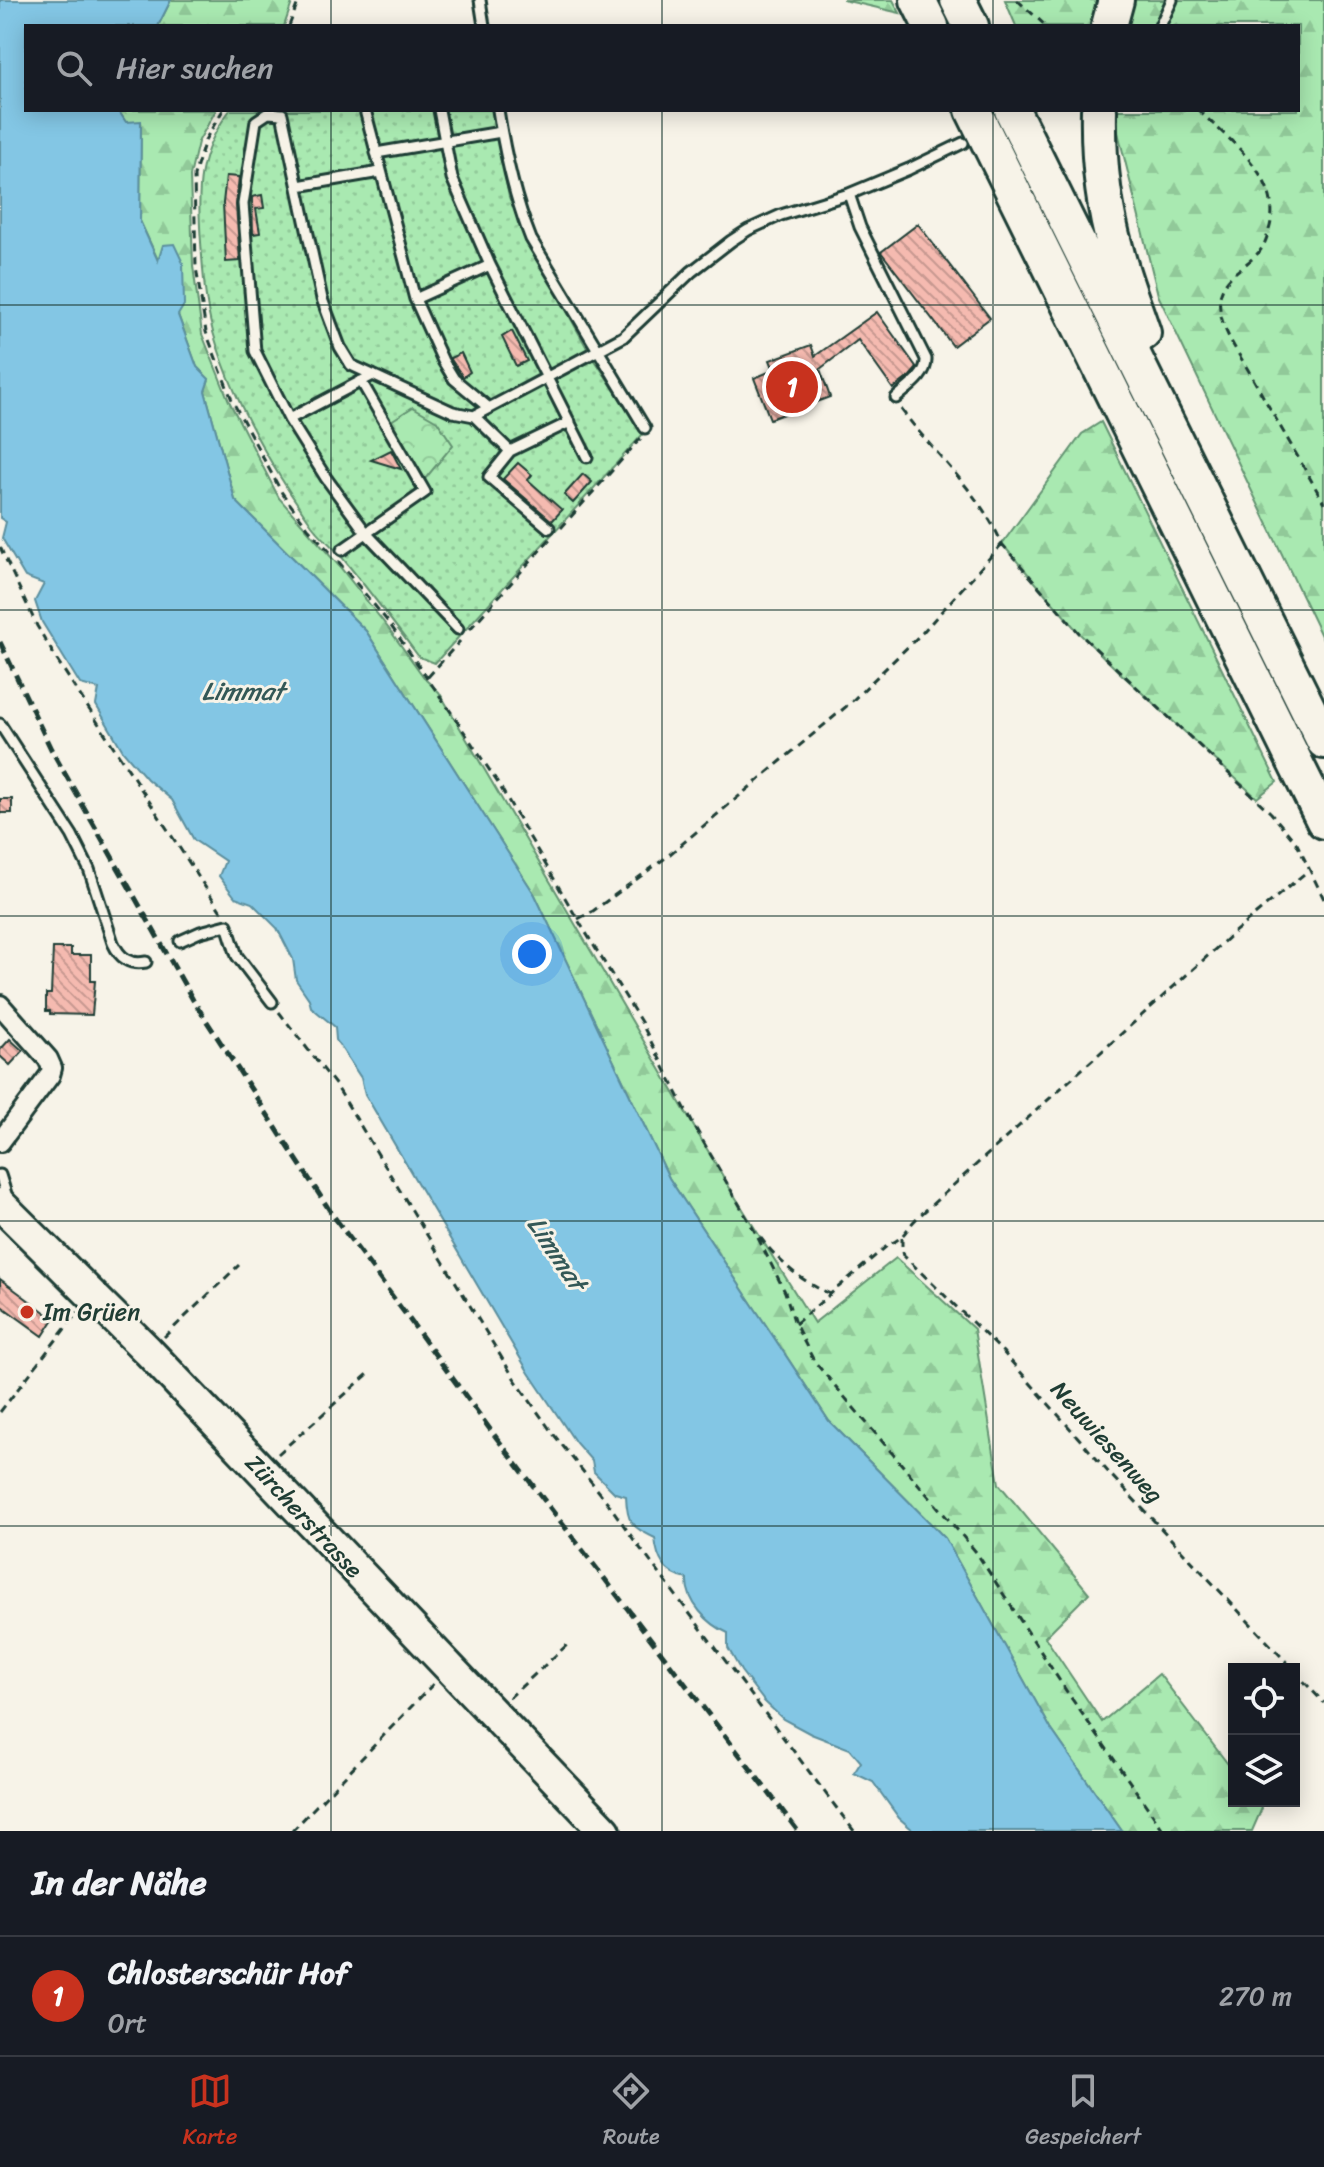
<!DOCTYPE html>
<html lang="de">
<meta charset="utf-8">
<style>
body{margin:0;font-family:Sriracha,sans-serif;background:#20242c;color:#f1f3f6}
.controls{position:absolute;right:24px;bottom:24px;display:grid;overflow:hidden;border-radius:0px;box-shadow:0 4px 20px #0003}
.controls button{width:72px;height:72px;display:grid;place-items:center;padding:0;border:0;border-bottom:2px solid #363941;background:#171b24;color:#f1f3f6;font:40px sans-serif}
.you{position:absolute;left:532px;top:954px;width:28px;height:28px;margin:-20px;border:6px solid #fff;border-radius:50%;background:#1a73e8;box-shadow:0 0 0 12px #1a73e833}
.badge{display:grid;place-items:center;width:52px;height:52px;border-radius:50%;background:#c8321e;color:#fff;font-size:26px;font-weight:700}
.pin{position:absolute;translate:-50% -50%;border:4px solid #fff;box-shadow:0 2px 8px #0006}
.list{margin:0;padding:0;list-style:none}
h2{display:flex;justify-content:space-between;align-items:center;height:104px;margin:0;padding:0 32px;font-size:34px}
h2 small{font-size:26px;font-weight:400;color:#9ea1a6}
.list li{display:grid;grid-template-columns:52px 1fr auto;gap:24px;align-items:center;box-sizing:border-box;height:120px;padding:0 32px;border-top:2px solid #363941}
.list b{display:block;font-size:30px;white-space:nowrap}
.list p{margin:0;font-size:26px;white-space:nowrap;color:#9ea1a6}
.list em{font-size:26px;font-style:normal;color:#9ea1a6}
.icon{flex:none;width:44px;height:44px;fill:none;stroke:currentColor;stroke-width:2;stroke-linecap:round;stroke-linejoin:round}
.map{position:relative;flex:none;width:1324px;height:1831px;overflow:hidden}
.search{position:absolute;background:#171b24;box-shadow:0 4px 20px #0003;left:24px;right:24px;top:24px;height:88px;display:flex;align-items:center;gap:20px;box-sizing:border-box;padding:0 28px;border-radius:0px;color:#9ea1a6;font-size:30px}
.sheet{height:224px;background:#171b24}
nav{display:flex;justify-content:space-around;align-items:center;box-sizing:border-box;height:112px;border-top:2px solid #363941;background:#171b24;font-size:22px;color:#9ea1a6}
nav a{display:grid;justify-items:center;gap:4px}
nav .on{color:#c8321e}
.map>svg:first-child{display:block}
</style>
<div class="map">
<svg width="1324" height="1831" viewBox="0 0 1324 1831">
<defs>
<pattern id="grass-dots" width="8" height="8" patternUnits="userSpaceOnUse" patternTransform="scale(2)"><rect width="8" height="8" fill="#a9e9b1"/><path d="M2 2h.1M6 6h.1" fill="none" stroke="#91c999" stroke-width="1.8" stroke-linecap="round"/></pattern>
<pattern id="forest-firs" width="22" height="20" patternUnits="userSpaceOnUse" patternTransform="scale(2)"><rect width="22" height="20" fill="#a9e9b1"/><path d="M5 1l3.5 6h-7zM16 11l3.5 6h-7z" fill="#91c999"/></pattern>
<pattern id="park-crowns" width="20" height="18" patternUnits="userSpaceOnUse" patternTransform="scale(2)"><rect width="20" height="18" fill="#a9e9b1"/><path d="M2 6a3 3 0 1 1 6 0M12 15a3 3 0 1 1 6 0" fill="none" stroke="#91c999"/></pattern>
<pattern id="building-back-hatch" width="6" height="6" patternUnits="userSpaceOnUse" patternTransform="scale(2)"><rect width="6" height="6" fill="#f5bab0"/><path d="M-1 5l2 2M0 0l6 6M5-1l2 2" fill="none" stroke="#c69890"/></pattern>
</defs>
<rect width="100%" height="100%" fill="#f7f3e8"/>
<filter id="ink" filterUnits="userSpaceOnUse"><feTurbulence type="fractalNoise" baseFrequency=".0125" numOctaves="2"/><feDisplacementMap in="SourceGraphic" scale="16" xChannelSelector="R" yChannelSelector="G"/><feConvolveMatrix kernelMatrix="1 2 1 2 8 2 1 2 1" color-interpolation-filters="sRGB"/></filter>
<g filter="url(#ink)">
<path fill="url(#grass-dots)" stroke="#649372" stroke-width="2" d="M230 110H492L509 197 527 239 587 348 643 434 435 663 419 657C395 625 370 592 345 561 335 548 322 538 312 525 271 467 233 401 213 332 205 303 203 272 201 242 197 190 197 154 230 110Z"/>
<path fill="url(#forest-firs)" stroke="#649372" stroke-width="2" d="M171 0H293L284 26H158Z
M843 0H893L900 13Z
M1005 0H1097L1092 26H1016Z
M1133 0H1324V642L1158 295 1116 124V110H1298V26H1126Z
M118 110H216L198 142 190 176 193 266 202 334 229 401 279 498 340 567 389 629 426 680 439 692 731 1190 814 1323 896 1258 974 1329 999 1484 1089 1593 1045 1637 1102 1722 1159 1674 1234 1772V1801H1257L1262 1808 1252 1831H1122L1051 1729 945 1538 829 1421 669 1178 535 895 366 631 235 500 205 391 209 379 197 367 159 262 140 221 141 122 126 123Z
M1101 422 1277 782 1257 798 1118 671 1080 634 1002 544 1082 434Z"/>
<path fill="url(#park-crowns)" stroke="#649372" stroke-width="2" d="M413 407 437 421 453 445 425 479 391 421Z"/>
<path fill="#83c6e4" stroke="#5b8f9e" stroke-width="2" d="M0 0H171L158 26H26V110H118L126 122 141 121 140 221 158 261 163 245 174 244 183 263 184 305 178 315 197 367 209 379 205 391 235 500 366 631 535 895 669 1178 829 1421 945 1538 1051 1729 1122 1831H914L899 1818 873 1782 854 1773 861 1762 850 1749 811 1734 783 1719 764 1701 741 1671 728 1648V1633C708 1624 686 1602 687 1579 665 1574 657 1560 655 1538 631 1526 627 1524 626 1496L615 1493 594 1472 592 1461 576 1443 529 1373 365 1094 361 1078 336 1040 335 1027 311 1007 309 999 296 980 293 959 277 928 252 903 235 897 219 876 225 861 194 840 172 800 147 779 123 751 96 705 99 689 80 684 42 622 35 601 44 584 25 577 2 538 6 522 0 518Z"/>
<path fill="url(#building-back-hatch)" stroke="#1f3d34" stroke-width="2" d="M226 176 239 177 236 205 240 261 226 262 223 203Z
M262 195 264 208 256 209 260 233 253 234 252 197Z
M918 224 990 318 953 346 881 252Z
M877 312 917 368 910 376 893 389 858 340 820 369 830 397 770 419 754 378 774 370 770 360 811 345 815 356Z
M512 331 527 361 516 366 502 337Z
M461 353 470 372 463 377 450 358Z
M391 450 401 469 371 460Z
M518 463 532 475 528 480 562 510 552 521 503 479Z
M583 474 592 482 573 503 564 495Z
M0 799H12V813H0Z
M53 948H71V955H91V981H95L92 1015 50 1014V1011H46V994H51Z
M10 1039 23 1051 10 1065 0 1056V1050Z
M0 1279 54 1319 43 1336 0 1305Z"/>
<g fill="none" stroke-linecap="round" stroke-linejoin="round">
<defs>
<path id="lane" d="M480 0 484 26
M1160 26 1172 0
M365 110 415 299 443 361 454 379 489 408
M439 110 452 178 490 265 587 457
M498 110C505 155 514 197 531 239L645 428
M376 153 501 132
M298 186 380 172
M849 194 860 227 926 359C927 376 908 387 896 398
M415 299 490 265
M373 375 289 419 326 478 367 534 458 629
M474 416 510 451 489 477 549 528
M289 419 255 351 243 204 256 121 268 113 282 114 322 299 340 347 351 365 453 412 474 416 623 337 691 272 731 241 748 230 781 215 849 194 909 169 963 143
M510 451 570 422
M342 550 425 492 361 381
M0 724 72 835 89 869 113 943C120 958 129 965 146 962
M180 941 200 932 227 925 237 956 272 1002
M0 1175 8 1200"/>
<path id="street" d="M0 1005 48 1059 52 1068 50 1075 0 1142"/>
<path id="primary" d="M0 1204 148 1351 605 1831"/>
<path id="highway" d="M918 0 931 26
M958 0 971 26
M1109 26 1116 0
M973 110 1324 821
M1012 110 1324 741
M1099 110C1098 158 1103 205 1116 251 1123 279 1134 306 1143 333"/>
</defs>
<use href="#lane" stroke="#1f3d34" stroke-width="15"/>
<use href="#street" stroke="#1f3d34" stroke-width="24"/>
<use href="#primary" stroke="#1f3d34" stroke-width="36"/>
<use href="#highway" stroke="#1f3d34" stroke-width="40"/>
<path stroke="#1f3d34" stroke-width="3" stroke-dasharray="8 6" stroke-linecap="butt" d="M1017 0 1046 26
M289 26 299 0
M223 110 205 140 194 176 196 267 206 332 232 400 282 493 308 528 330 552
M1198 110C1230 141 1285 179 1269 230 1267 237 1265 245 1259 252 1242 271 1216 278 1220 309 1222 332 1240 355 1251 375 1275 418 1300 460 1324 503
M901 409C933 453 980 492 1002 544L1080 634 1271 813 1297 844 1324 899
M561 528 641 438
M0 547 37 626 57 660 222 913
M338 561 389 623 453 715 498 783 578 920 641 1022 692 1122 755 1232 785 1292 795 1324 814 1361 976 1552 1067 1692 1164 1831
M470 629 550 539
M428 677 460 641
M578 919 593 911 664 859 848 705 923 632 1002 544
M279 1012 337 1087 514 1378 551 1431 608 1503 634 1540 854 1831
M760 1237C779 1262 802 1282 830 1294
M902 1238V1248L904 1256 1003 1352 1110 1474 1293 1669
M795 1324 888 1245C906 1237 904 1231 917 1218L1232 934 1310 869
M164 1337 239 1265
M0 1412 78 1312
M278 1454 368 1374
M1294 1671 1324 1703
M509 1698 568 1644
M292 1831 435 1682"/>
<use href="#lane" stroke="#f7f3e8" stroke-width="9"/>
<use href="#street" stroke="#f7f3e8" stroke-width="18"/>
<use href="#primary" stroke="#f7f3e8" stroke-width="30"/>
<use href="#highway" stroke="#f7f3e8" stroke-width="34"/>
<path stroke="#1f3d34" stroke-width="5" stroke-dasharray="12 6" stroke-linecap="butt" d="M0 642 51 749 193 1000 332 1214 492 1432 798 1831"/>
</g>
</g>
<path fill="none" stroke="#1f3d34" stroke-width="2" stroke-opacity="0.55" d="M331 0V26M662 0V26M993 0V26M331 110V1831M662 110V1831M993 110V1831M0 305H1324M0 610H1324M0 916H1324M0 1221H1324M0 1526H1324"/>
<circle fill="#c8321e" stroke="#f7f3e8" stroke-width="3" cx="27" cy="1312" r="8"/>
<g text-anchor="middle" stroke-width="6" stroke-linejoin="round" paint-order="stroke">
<g font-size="24" fill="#1f3d34" stroke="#f7f3e8" text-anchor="start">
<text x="43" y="1320">Im Grüen</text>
</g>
<g font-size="24" fill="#1f3d34" stroke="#f7f3e8">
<text transform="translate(1107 1442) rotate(48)" y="8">Neuwiesenweg</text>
<text transform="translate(304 1516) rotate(47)" y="8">Zürcherstrasse</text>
</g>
<g font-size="26" font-style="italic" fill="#335857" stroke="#f7f3e8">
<text x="243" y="700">Limmat</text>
<text transform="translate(557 1253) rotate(56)" y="9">Limmat</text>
</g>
</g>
</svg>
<div class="controls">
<button><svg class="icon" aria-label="locate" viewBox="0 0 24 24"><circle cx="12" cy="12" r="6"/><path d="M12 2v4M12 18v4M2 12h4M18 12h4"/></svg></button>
<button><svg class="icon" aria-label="layers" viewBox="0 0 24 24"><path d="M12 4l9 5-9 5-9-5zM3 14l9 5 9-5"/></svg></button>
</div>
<div class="you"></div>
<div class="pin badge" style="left:792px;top:387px">1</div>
<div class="search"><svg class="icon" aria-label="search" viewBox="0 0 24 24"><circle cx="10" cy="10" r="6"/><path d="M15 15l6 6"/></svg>Hier suchen</div>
</div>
<section class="sheet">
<h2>In der Nähe<small></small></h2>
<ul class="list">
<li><span class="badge">1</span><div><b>Chlosterschür Hof</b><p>Ort</p></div><em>270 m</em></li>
</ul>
</section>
<nav>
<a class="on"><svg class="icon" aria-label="map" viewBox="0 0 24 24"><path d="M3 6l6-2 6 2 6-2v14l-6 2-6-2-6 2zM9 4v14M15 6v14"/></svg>Karte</a>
<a><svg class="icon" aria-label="directions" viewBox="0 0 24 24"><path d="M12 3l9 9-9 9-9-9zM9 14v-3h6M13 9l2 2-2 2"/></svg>Route</a>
<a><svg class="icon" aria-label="saved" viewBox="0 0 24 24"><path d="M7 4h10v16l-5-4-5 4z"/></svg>Gespeichert</a>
</nav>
